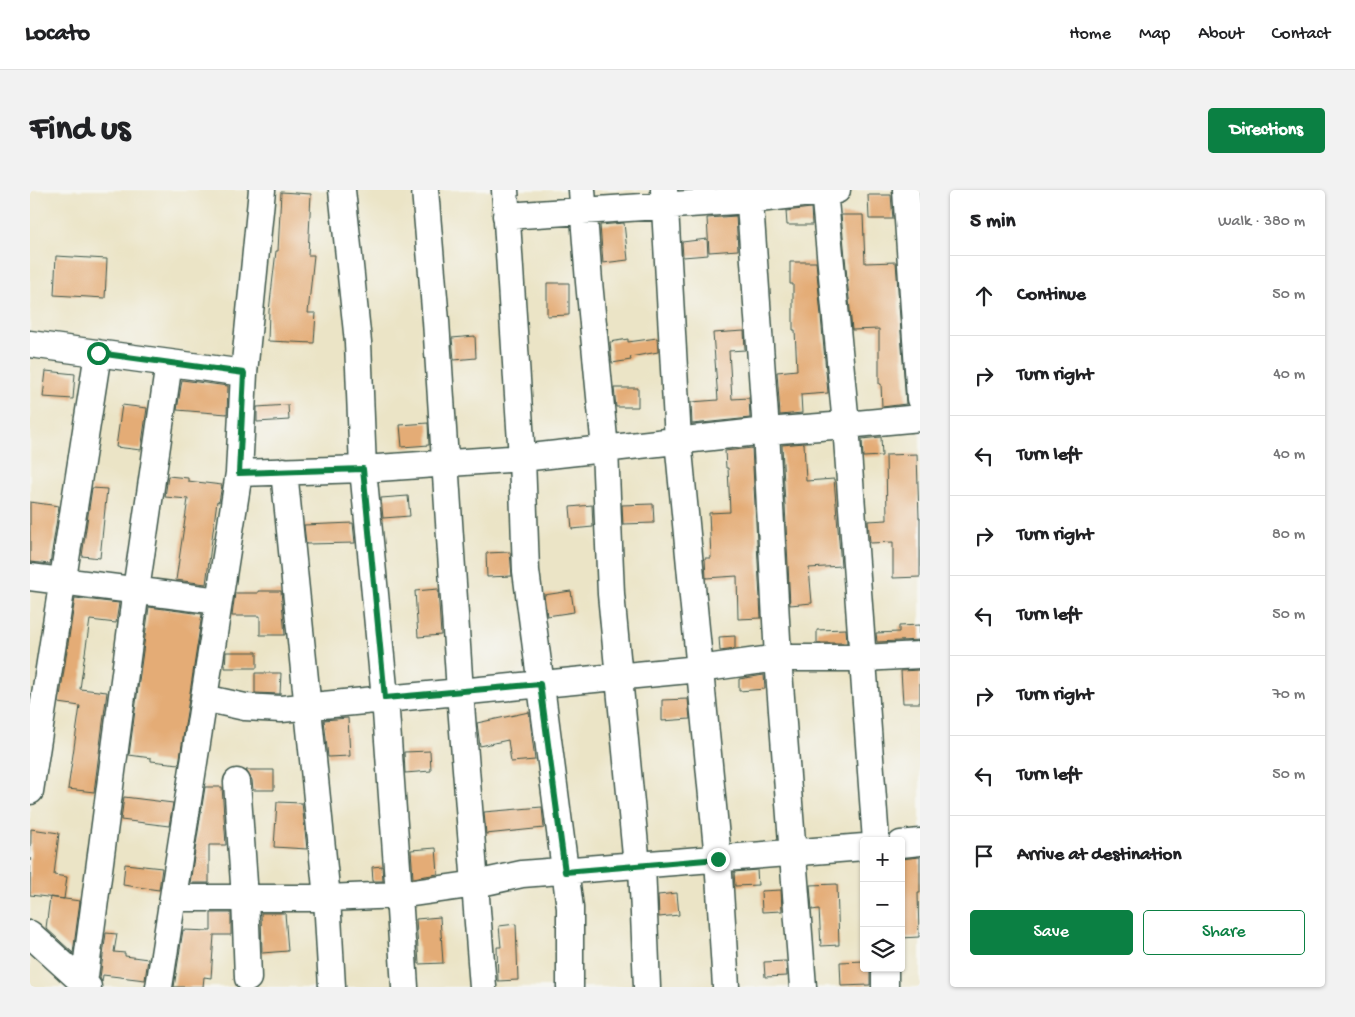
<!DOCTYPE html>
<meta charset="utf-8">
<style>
body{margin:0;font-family:"Gochi Hand",sans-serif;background:#f2f2f2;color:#202124}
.controls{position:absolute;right:15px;bottom:15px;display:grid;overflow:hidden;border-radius:5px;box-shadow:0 1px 4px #0004}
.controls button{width:45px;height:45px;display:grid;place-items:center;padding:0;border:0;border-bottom:1px solid #e0e0e0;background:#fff;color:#202124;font:25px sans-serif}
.stop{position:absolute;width:15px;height:15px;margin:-11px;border:4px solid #0b8043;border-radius:50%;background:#fff}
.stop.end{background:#0b8043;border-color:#fff;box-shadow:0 1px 5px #0008}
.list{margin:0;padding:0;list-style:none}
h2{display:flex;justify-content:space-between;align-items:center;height:65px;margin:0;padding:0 20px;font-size:21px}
h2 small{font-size:16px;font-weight:400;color:#757577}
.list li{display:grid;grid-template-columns:32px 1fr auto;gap:15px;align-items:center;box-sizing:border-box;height:80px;padding:0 20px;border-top:1px solid #e0e0e0}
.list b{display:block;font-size:19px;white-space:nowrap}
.list em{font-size:16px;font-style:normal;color:#757577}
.actions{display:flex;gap:10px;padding:15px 20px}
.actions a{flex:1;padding:11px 0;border:1px solid #0b8043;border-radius:5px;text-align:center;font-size:18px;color:#0b8043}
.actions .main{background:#0b8043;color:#fff}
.icon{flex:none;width:28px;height:28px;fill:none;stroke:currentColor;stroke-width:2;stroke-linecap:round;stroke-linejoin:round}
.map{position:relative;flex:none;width:890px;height:797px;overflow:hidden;border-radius:5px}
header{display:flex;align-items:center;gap:30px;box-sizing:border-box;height:70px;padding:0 25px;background:#fff;border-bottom:1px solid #e0e0e0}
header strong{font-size:24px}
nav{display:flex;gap:28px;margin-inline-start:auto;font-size:18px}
.intro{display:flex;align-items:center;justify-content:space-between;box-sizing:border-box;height:120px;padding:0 30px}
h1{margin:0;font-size:35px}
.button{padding:12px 22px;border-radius:5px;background:#0b8043;color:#fff;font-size:18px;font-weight:700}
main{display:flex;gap:30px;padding:0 30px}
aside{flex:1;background:#fff;border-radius:5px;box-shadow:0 1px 4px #0004}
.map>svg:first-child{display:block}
</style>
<header>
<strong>Locato</strong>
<nav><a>Home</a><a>Map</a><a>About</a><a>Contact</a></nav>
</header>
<div class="intro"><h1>Find us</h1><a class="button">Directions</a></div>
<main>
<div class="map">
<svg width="890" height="797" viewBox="0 0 890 797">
<rect width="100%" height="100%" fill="#f6f6f2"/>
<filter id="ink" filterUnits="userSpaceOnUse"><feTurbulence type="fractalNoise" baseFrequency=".02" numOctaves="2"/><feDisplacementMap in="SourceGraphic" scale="10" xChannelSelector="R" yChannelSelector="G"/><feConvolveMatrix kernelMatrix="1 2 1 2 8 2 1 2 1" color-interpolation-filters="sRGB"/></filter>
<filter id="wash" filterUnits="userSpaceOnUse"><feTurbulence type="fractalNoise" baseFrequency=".0096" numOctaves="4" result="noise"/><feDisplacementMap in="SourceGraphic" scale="20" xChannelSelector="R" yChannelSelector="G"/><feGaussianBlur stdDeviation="1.12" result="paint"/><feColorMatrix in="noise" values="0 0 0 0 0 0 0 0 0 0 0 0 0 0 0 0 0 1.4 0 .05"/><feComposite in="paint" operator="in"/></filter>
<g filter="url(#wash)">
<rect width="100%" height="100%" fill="#ebe4c6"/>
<g id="blocks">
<path fill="#e4ac76" d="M251 2 281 4 278 65H284L278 123H286L284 153 238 151 239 121 246 61H248Z
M838 5H861L863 29H839Z
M781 18 782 35H757L756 21Z
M811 25H833L835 73 866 72 876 214 852 217 851 194H849V139L822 140Z
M706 26 708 60 679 62 677 28Z
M594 33 598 70 573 73 570 35Z
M677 49 678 65 653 67 652 52Z
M26 66 77 69 75 108 24 105Z
M760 72H786L798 203 771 205 772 223 750 225 747 182 767 180 765 140H763V94H760Z
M517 93H539V125L517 126Z
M714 141 715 160 699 161 702 209 719 208 720 228 662 234 661 212 688 210 683 143Z
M445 146 446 168 424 170 422 148Z
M627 148 628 162 600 167 601 170 582 173 580 152 598 149V152Z
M16 181 45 184 43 209 13 207Z
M152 190 198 196 197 224 147 220Z
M584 198H608V217H586Z
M92 215 117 218 111 260 86 257Z
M258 215 259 230 227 232V217Z
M398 233 399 255 372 257 370 235Z
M851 247 852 266 833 267 832 249Z
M774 253 776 291 804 289 811 376 779 378 782 413 760 415 752 255Z
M722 258 731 428 708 429 707 386 676 388 675 368H681L679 323 700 322 698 278H696L695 261Z
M887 264 889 328H890V387L863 388V352L840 353 838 331 857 330 856 265Z
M138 286 158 288V291L192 295 189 312 187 311 176 394 146 390 158 309 135 307Z
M62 298 77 299 70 368 52 366Z
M378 306 380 326 353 328 351 308Z
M0 312 29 316 20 374 0 372Z
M623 314 624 333 593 334 592 315Z
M562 315 563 337 542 339 540 317Z
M323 333 325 353 276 354 274 335Z
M480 362 482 386 457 387 456 363Z
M408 399 411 445 388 447 385 401Z
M228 401H251L255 445H230V426H202L205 403H228Z
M541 401 544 422 517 426 514 405Z
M45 408 89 413 86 433 60 430 54 470 50 499 77 502 64 602 38 599 50 516 29 513Z
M119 417 172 424 149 574 121 571V568L99 565Z
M890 435V450L847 452 846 443 869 442V436Z
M816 439 817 453H787V440Z
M705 446V459L690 461 689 447Z
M196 462H227V478H195Z
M890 480V513H873L871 481Z
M225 483H251L250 504 225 503Z
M734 485 735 499 709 501V489Z
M658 509 660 529 632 531V510Z
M499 522 505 570 481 572 478 550 450 556 447 533Z
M318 528 320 566 298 567 294 530Z
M400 561 401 581 375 583 374 562Z
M216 580H244V600H223L222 590Z
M175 597H192L196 655H179V693H160Z
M94 607 143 613 139 636 91 630Z
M247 612 272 613 277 659 244 657Z
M512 617 514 638 456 644 454 622Z
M1 639 29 643 24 685 37 687 34 709 0 705Z
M406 658 408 684 383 688 381 660Z
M890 667V703H888L889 747 871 748V669Z
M95 674 132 678 129 700 93 695Z
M352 676 353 691H343L342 677Z
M727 680 728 695 705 696 704 682Z
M807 694 809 755 791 756 789 719 782 720 780 695Z
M751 700 752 721 732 722 731 701Z
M647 703 649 725 629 727 628 705Z
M20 707 50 711 43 763 16 738Z
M181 723H201V745H184L181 788 174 787 173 797H144L153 740 181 741Z
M231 723H255L258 761 232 763Z
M410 727 413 773 389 774 386 729Z
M486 734 488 790 468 791 467 757H471L469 736Z
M76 743 87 744 84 762 95 763V766L118 769 115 790 73 785 72 792 70 788Z
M756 771 757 786 735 787 734 772Z
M834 771V778H840V795L811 796 810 772Z"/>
</g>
</g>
<g filter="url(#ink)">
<use href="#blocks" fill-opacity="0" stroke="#3e564a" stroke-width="1"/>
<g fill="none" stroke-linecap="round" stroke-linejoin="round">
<defs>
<path id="minor" d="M395 0 406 131 430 502 453 797
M475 0 492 268 496 381 540 718V797
M552 0 559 92 575 259 581 404 607 676
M634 0 648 250 688 669 696 797
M719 0 736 241 748 468 773 797
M794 0 816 235 846 651
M876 0 890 209
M476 26 720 10 807 0
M0 154 214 183
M254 281 297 708 369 705 355 508 333 279 328 152 312 0
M209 283 333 279 492 268 736 241 816 235 890 228
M0 387 189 411
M174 508 215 517 251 519 669 479 748 468H833L890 465
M207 592 215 708 218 788
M0 601 68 163
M871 654 890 652
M612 675 617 797
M143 708H297L302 797
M0 744 58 797
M54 793 106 400 139 173
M129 797 209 283 214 183 232 0
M375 797 369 705 446 694 492 684 834 657
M855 797V778"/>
</defs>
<use href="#minor" stroke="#3e564a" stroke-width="29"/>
<use href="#minor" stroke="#fff" stroke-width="26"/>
</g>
</g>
<g fill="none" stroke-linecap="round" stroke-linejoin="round" filter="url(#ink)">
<path stroke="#0b8043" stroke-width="6" d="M68 163 214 183 209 283 333 279 355 508 510 494 535 682 688 669"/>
</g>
</svg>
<div class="controls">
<button>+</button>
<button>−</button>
<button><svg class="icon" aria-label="layers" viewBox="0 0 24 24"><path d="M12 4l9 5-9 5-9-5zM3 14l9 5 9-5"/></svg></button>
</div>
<div class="stop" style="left:68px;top:163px"></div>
<div class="stop end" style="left:688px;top:669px"></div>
</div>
<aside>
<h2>5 min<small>Walk · 380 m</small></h2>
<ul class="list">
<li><svg class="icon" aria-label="ahead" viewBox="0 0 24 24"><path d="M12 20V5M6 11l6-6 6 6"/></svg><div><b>Continue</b></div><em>50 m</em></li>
<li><svg class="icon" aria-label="right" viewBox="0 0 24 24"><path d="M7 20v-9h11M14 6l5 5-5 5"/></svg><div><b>Turn right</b></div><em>40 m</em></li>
<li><svg class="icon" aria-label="left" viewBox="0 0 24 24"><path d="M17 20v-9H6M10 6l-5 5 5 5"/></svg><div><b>Turn left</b></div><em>40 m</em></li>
<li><svg class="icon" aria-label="right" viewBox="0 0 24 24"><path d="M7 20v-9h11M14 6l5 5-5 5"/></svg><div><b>Turn right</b></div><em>80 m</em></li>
<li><svg class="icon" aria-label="left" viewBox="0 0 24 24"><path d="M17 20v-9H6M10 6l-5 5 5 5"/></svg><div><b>Turn left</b></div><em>50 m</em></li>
<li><svg class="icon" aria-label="right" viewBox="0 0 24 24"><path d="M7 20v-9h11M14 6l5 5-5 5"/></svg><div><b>Turn right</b></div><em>70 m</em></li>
<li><svg class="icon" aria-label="left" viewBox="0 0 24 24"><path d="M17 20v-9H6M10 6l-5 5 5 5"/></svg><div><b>Turn left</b></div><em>50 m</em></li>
<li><svg class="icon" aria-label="arrive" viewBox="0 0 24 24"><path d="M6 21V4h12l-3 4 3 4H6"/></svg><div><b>Arrive at destination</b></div></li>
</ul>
<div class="actions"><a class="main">Save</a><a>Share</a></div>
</aside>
</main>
